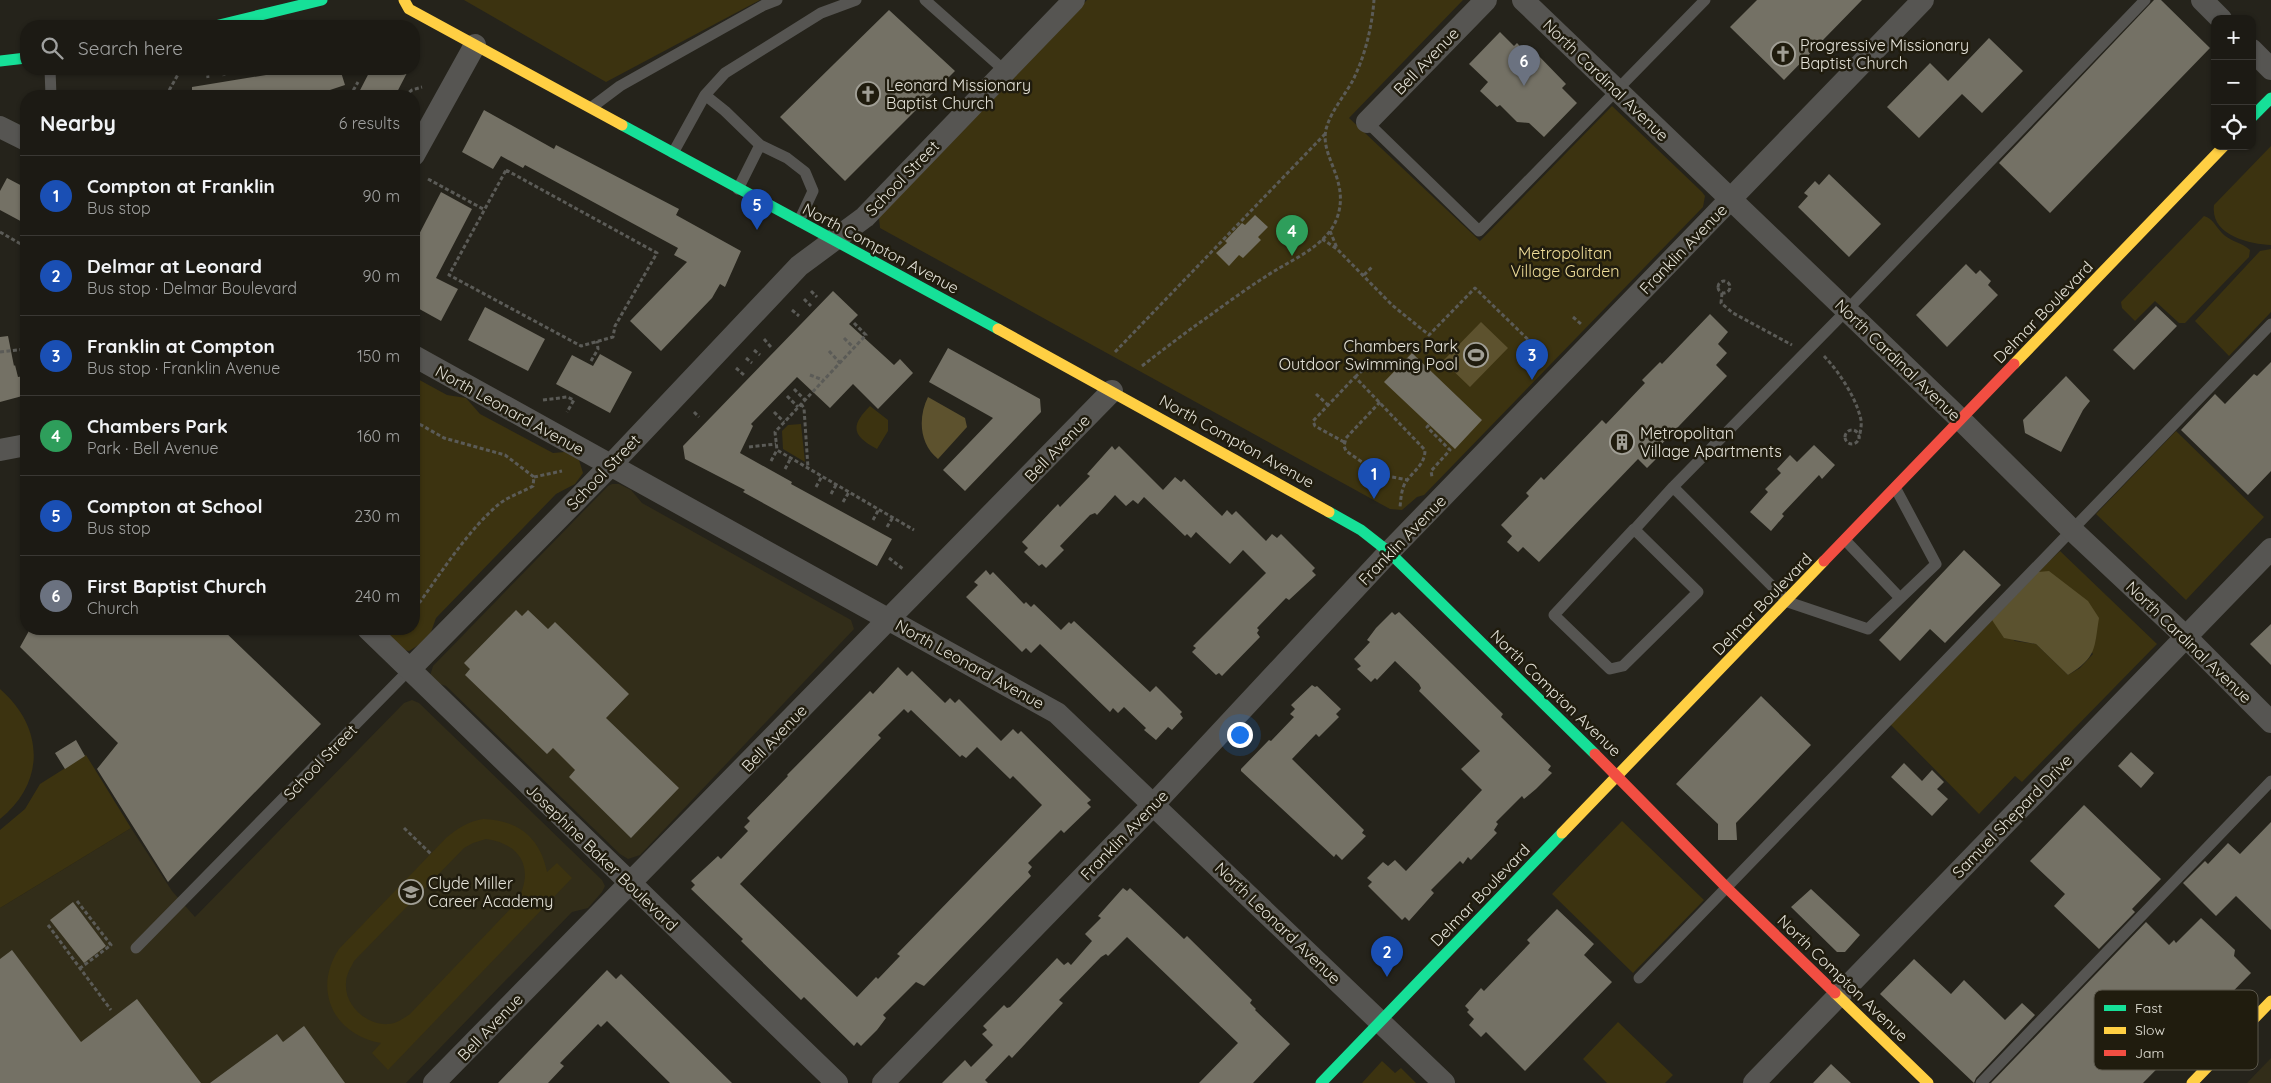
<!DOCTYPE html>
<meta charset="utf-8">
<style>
body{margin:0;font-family:Quicksand,sans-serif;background:#292722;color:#f1f3f6}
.controls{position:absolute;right:15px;top:15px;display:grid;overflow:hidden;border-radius:10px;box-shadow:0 1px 4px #0004}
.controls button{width:45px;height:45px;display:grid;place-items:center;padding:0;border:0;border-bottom:1px solid #3a3834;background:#1c1a14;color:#f1f3f6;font:25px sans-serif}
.you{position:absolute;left:1239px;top:734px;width:18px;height:18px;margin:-12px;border:4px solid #fff;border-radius:50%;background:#1a73e8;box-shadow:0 0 0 8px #1a73e833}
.badge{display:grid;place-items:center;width:32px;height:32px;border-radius:50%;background:#a19f96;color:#fff;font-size:16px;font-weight:700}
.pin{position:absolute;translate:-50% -41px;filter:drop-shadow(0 1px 2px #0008)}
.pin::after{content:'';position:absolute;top:26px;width:18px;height:15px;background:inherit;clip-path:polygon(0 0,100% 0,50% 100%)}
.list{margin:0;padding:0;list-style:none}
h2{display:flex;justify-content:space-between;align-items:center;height:65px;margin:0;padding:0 20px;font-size:21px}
h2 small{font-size:16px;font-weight:400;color:#a0a1a0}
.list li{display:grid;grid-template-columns:32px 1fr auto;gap:15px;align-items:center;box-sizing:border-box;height:80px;padding:0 20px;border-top:1px solid #3a3834}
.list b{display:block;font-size:19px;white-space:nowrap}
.list p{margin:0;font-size:16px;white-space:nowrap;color:#a0a1a0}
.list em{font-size:16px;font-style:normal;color:#a0a1a0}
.icon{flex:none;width:28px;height:28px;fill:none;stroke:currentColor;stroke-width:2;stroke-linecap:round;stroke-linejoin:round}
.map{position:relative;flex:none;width:2271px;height:1083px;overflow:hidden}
.search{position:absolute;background:#1c1a14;box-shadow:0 1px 4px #0004;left:20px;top:20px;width:400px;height:55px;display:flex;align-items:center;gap:12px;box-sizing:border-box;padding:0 18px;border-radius:20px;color:#a0a1a0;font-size:19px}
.panel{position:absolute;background:#1c1a14;box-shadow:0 1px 4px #0004;left:20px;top:90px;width:400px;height:545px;border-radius:20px}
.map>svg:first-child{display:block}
</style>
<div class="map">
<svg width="2271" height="1083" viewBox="0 0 2271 1083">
<rect width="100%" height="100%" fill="#25231b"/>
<path fill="#322d19" d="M612 484H619L631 490 642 503 851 620 854 629 640 855 628 859 620 854 446 686 437 683 430 676 433 666 608 486Z
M412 700 419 703 602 880 605 886 602 892 588 908 572 912 406 1083H0V908L131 828 172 891 195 917 404 703Z
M2271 1058V1083H2247Z"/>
<path fill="#3c3310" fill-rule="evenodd" d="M464 0H760L606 82Z
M1087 0H1463L1349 118 1480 241 1612 106 1702 192 1705 196 1703 207 1424 495 1417 497 1402 510 1390 509 880 228 879 218 884 211Z
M2271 146V245C2249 244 2210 235 2214 205Z
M2204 216C2213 218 2217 229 2224 235 2232 242 2243 243 2250 250L2249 257 2185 323H2179L2155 301 2135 321 2122 308 2121 302Z
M2271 249V312L2229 356 2195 321 2260 251Z
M414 377 447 395 466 398 480 414 553 453 565 452 579 460 583 473 575 484 556 494 436 618 431 632 420 644 409 651 404 650 387 633 388 629H414Z
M870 406 888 420V431L877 449C852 436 850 426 870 406Z
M801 424 805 462 783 449 782 431 788 425Z
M2176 431 2264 517 2186 600 2096 514Z
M2060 551 2157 644 2022 782 2015 776 1979 814 1890 724 1992 620 2015 641 2036 644 2068 675 2080 668 2093 654 2038 572Z
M0 689C44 727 46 782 0 819Z
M86 755 131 828 0 908V830L25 809 40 784Z
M483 819C518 820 540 837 547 872L557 863 572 878 388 1070 372 1053 381 1043C334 1035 312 990 339 949L446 838C458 828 467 822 483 819ZM486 839C523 844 535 871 516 903L410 1014C404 1018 398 1023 389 1024 368 1026 344 1006 346 983 346 975 350 969 354 961L464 848 473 843Z
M1622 821 1704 900 1633 973 1552 894Z
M1618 1022 1673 1075 1665 1083H1607L1583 1059Z
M1382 1061 1395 1073 1401 1068 1416 1083H1362Z"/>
<path fill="#5b522f" d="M2049 571 2088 601 2099 618C2094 649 2097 657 2068 675L2036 644 2004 638 1992 620 2038 572Z"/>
<path fill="#5d522e" d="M1481 322 1508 348 1470 387 1443 361Z
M928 397 965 418 967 427 938 459C919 444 918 417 928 397Z"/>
<path fill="#747165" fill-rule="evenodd" d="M1757 0H1862L1784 80 1730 27Z
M2154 0H2161L2210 48 2050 213 1999 163Z
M889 10 955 71 845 181 780 117Z
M1500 32 1514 46 1517 43 1531 58 1536 53 1566 84 1562 88 1577 103 1544 137 1529 123 1517 122 1500 105 1497 107 1480 91 1488 82 1469 64Z
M1989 38 2023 71 1982 113 1962 94 1919 138 1887 107 1930 63 1948 81Z
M283 69H340L345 85 312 96H192V87L284 72Z
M371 69H409L395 96H357Z
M484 110 554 149 556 145 679 209 676 215 741 251 725 287 720 284 712 298 661 351 630 321 687 262 674 255 678 248 525 165 523 168 501 156 493 169 462 152Z
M1829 174 1881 224 1849 257 1798 207 1808 196 1804 193 1815 181 1819 185Z
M7 178 26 188V224L0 210V191Z
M441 192 472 209 436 278 458 289 441 321 414 306V244Z
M1255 215 1268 227 1258 237 1261 240 1243 258 1239 255 1229 266 1216 253 1227 243 1225 241 1242 223 1245 225Z
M1966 264 1976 274 1980 270 1991 281 1988 285 1998 295 1947 347 1916 315Z
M833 291 858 315 849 324 894 365 900 359 913 373 878 409 853 384 830 408 797 377 751 424 753 426 740 453 792 482 791 484 892 539 877 566 743 492 745 490 685 459 683 446Z
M2156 306 2177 326 2134 370 2113 350Z
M485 307 545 339 528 371 468 340Z
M1710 314 1728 332 1718 344 1727 353 1716 365 1727 376 1655 451 1660 455 1647 468 1638 459 1539 562 1523 547 1518 552 1507 542 1512 536 1501 525 1529 496 1526 493 1541 477 1544 480 1602 420 1606 424 1645 383 1642 380 1660 362 1662 364Z
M8 336 14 366 15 365 18 377 24 376 26 395 0 402V337Z
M948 348 1040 399 1041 412 965 491 943 470 993 418 929 382Z
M1412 353 1482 420 1455 449 1384 382Z
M600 354 632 372 610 413 556 384 572 355 593 366Z
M2271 362V471L2248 495 2181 430 2215 394 2225 404 2254 374 2257 376Z
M2066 376 2090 401 2083 410 2061 452 2025 433 2023 420Z
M1814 445 1835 465 1822 479 1819 475 1782 514 1784 516 1771 531 1750 512 1768 492 1765 489 1781 473 1777 469 1790 455 1797 462Z
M1112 446 1115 450 1119 446 1163 490 1175 477 1181 482 1184 479 1222 516 1227 510 1232 515 1236 511 1266 541 1272 534 1277 538 1281 534 1315 568 1312 571 1316 575 1289 600 1286 598 1257 628 1259 630 1257 633 1260 637 1222 676 1219 673 1216 675 1192 652 1196 648 1193 646 1266 573 1243 550 1230 564 1196 532 1191 538 1187 534 1185 536 1144 497 1138 504 1133 500 1126 506 1115 495 1097 515 1095 513 1090 515 1060 546 1064 550 1046 568 1042 564 1039 566 1024 552 1028 548 1022 542 1058 504 1060 507 1090 476 1087 474Z
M1964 550 2001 585 1945 643 1930 629 1900 661 1879 640Z
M986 570 990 575 993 572 1024 604 1026 602 1031 607 1034 604 1061 630 1069 622 1071 624 1074 621 1150 692 1156 686 1182 712 1180 714 1183 718 1172 730 1168 727 1156 740 1144 730 1146 728 1124 707 1118 713 1113 708 1110 712 1040 644 1031 653 1026 648 1022 652 966 597 978 585 974 582Z
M516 610 522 616 528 610 548 629 555 622 629 694 606 718 679 788 631 838 569 777 575 770 553 748 547 754 465 675 470 669 464 663Z
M1392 612 1395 615 1399 612 1503 714 1501 717 1551 766 1548 770 1552 773 1536 789 1524 799 1522 796 1496 822 1498 824 1494 830 1497 833 1471 860 1468 857 1463 864 1460 861 1431 890 1434 893 1409 921 1405 917 1402 920 1368 886 1372 882 1367 878 1383 862 1388 866 1395 860 1406 871 1482 790 1461 769 1480 751 1419 691 1421 688 1419 684 1395 661 1377 680 1375 678 1371 682 1357 669 1361 666 1354 659 1370 642 1367 640 1376 628Z
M2271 624V665L2250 644Z
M30 629H222L321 724 168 882 97 769 118 743 20 647Z
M898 667 907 676 912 671 945 703 950 698 955 703 959 699 1001 741 1013 729 1018 734 1021 731 1091 800 1087 803 1091 807 1064 833 1061 830 1028 863 1032 867 1028 872 1031 876 924 986 916 982 883 1015 886 1018 877 1030 861 1046 857 1042 854 1046 804 997 801 1000 741 941 743 939 691 889 695 885 691 881 718 856 721 859 748 831 744 827 750 821 747 818 788 776 787 775 870 691 873 694ZM904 709 908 713 911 710 960 757 962 755 966 758 977 747 1010 779 1013 776 1042 805 897 954 900 956 878 979 876 977 857 997 740 884 881 738 878 735Z
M1312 685 1315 687 1317 686 1341 709 1336 714 1339 717 1319 737 1316 734 1292 759 1364 830 1362 833 1366 836 1342 860 1336 854 1334 857 1241 771V769L1269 740 1271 741 1294 717 1290 714 1295 709 1291 705Z
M1761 696 1811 745 1736 823 1737 840H1718V824L1676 784Z
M76 740 85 756 65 769 55 753Z
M2131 752 2154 773 2141 788 2118 766Z
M1904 763 1922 781 1932 770 1944 782 1937 789 1948 799 1932 816 1891 777Z
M2084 805 2161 879 2132 909 2135 912 2099 949 2054 906 2065 894 2030 861Z
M2271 822V930L2236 896 2216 916 2183 883 2205 861 2208 864 2228 843 2240 854Z
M1123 888 1127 891 1130 888 1184 939 1187 936 1252 1000 1250 1003 1256 1009 1255 1010 1290 1044 1253 1083H1199L1238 1043 1127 937 1108 956 1106 954 1101 957 1059 1000 1063 1003 1012 1058 1009 1055 985 1080 988 1083H942L965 1060 971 1067 993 1045 982 1034 987 1030 983 1026 1004 1005 1007 1008 1010 1007 1057 958 1064 965 1068 962 1071 965 1092 941 1085 934 1101 918 1098 916Z
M1811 889 1860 935 1845 952H1837L1791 907Z
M73 902 106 946 84 963 50 920Z
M1557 909 1594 944 1584 955 1612 982 1525 1071 1486 1032 1481 1037 1469 1025 1474 1019 1467 1012 1469 1010 1465 1006 1481 988 1484 991 1530 943 1527 940Z
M2201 918 2235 950 2234 956 2251 973 2143 1083H1991L2146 922 2169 945 2174 940 2176 943Z
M12 950 81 1042 137 999 201 1083H0V959Z
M1914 959 1951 994 1964 980 2005 1020 2022 1003 2035 1015 1976 1078 1974 1083 1880 994Z
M607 970 616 979 621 974 732 1083H670L607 1021 601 1027 598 1024 596 1026 560 1063 564 1066 548 1083H498Z
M304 1026 345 1083H210L277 1034 283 1042Z
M1831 1064 1851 1083H1813Z"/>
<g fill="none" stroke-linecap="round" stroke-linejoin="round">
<path stroke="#5b5b57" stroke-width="3" stroke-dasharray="4 2.5" stroke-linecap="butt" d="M207 69 208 78
M223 69 224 76
M234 69 235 74
M248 69V70
M338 93 339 96
M166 96 181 69
M350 96 358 82
M404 96 412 90 422 87
M506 170 657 253 615 326 613 337 581 346 449 275Z
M428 179 485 210
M1330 231 1337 248
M0 232 26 247
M1322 239 1337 249 1392 305 1429 335 1475 288 1547 358
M1364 275 1373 266
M1718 287a6 6 0 1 1 12 0a6 6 0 1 1-12 0Z
M811 291 817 297
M1722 293 1721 303 1733 313 1792 345
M804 299 811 306
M792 310 799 316
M1573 317 1581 324
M854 323 866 335 775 432 777 450 914 530
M844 338 854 348
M764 339 771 347
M754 350 760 355
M829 351 840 363
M0 352 26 349
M1115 352 1325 134
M1824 356C1839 372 1856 397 1861 420 1862 425 1860 433 1859 439
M746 358 752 363
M591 361 598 349 597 341
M1142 366C1164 349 1186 332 1209 316 1227 303 1246 289 1265 277 1288 261 1327 247 1337 218 1351 179 1317 155 1327 126 1332 110 1345 95 1353 80 1365 56 1372 27 1374 0
M736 368 744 375
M810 375 823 380
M1355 377C1369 364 1379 360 1398 368
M794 389 805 400
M1316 394 1328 405
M787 396 798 407
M543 400 567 397 574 400 567 412
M1380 402 1346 438 1344 446 1346 451 1381 475 1408 480
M801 404 804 408 808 468
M694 412 699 417
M774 412 784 422
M414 421 444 438 505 455 534 477 533 486C523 492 509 496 499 504 470 528 442 571 420 602L414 603
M1429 425 1427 427 1450 450 1431 471 1432 477
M1845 437a7 7 0 1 1 14 0a7 7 0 1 1-14 0Z
M1344 442 1315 426 1313 421 1355 377 1425 450C1425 465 1413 471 1405 483 1401 491 1401 499 1400 507
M749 447 776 444
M771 461 777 450
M785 469 791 458
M534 477 562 471
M816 487 822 476
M831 494 836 485
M843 502 849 492
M873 520 879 509
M887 527 893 517
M889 558 903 569
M414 621 417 626
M404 828 431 854
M77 901 111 945 79 969
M48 925 111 1010"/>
<path stroke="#565552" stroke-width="11" d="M925 0 1005 71
M50 69 51 96
M705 95 725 73 821 13 856 0
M592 107 620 86 764 5 777 0
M1367 122 1479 231 1705 0
M760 145 787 158 805 172 813 191 799 221
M673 153 705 95 725 111 760 145 738 189
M1896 489 1936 564 1868 629 1788 602 1673 487 1847 310 2145 0
M1634 529 1698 592 1623 666 1610 669 1554 615Z
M1634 530 1673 487
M1846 541 1900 598
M136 948 410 669
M1639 978 2271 324
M1981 1083 2271 781"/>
<path stroke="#565552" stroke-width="22" d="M1523 0 1961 420 2072 530 2186 637 2271 722
M2202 0 2221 19
M2252 50 2271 69
M1367 122 1486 0
M0 127 26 140
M414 155 475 45
M414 356 1057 713 1444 1083
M0 450 26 445
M368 629 837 1083
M410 669 610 466 799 266 865 217 1074 0
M434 1083 1112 391
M883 1083 1154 804 1389 552 1923 0
M1754 1083 2271 549"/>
<path stroke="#16e098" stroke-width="11" d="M215 26 322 0
M0 61 26 58
M2252 117 2271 98
M622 125 998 329
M1329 512 1361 530 1389 552 1595 754
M1321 1083 1562 833"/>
<path stroke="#ffcf43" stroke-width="11" d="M404 0 409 9 622 125
M998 329 1329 512
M2014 364 2224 146
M1562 833 1824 561
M1835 993 1928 1083
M2192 1083 2271 1001"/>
<path stroke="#f24e42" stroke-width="11" d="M1824 561 2014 364
M1595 754 1727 888 1835 993"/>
</g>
<defs>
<symbol id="church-ring" viewBox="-11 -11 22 22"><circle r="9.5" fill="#201c0e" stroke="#a19f96" stroke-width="1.5"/><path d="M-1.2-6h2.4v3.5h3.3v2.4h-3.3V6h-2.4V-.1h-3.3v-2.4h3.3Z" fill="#a19f96"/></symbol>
<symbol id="stadium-ring" viewBox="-11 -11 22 22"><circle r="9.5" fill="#201c0e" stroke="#a19f96" stroke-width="1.5"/><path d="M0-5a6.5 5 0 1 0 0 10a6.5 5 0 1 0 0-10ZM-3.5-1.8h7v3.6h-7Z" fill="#a19f96"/></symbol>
<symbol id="building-ring" viewBox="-11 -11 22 22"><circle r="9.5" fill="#201c0e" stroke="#a19f96" stroke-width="1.5"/><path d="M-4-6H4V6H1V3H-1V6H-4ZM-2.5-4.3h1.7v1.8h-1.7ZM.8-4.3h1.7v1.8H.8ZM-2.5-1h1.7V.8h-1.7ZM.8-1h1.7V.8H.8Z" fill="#a19f96"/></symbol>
<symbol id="school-ring" viewBox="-11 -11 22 22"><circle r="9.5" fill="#201c0e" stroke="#a19f96" stroke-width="1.5"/><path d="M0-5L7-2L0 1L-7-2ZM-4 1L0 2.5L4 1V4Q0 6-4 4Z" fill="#a19f96"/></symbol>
</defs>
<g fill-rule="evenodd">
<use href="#church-ring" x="1769" y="40" width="28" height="28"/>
<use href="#church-ring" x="854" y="80" width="28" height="28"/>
<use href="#stadium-ring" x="1462" y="341" width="28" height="28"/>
<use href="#building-ring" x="1608" y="428" width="28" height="28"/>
<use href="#school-ring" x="397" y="878" width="28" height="28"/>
</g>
<g text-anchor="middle" stroke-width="5" stroke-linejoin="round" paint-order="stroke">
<g font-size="16" fill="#e4e2d8" stroke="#201c0e" text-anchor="start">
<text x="1800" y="51">Progressive Missionary<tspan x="1800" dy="18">Baptist Church</tspan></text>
<text x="886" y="91">Leonard Missionary<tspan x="886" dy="18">Baptist Church</tspan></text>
<text x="1458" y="352" text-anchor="end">Chambers Park<tspan x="1458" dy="18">Outdoor Swimming Pool</tspan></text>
<text x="1640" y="439">Metropolitan<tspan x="1640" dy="18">Village Apartments</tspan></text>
<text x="428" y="889">Clyde Miller<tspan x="428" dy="18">Career Academy</tspan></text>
</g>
<g font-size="16" fill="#e4e2d8" stroke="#201c0e">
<text transform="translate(1426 61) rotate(-46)" y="6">Bell Avenue</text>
<text transform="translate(1606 80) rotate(44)" y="6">North Cardinal Avenue</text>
<text transform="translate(902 178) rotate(-46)" y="6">School Street</text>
<text transform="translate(881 248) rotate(28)" y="6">North Compton Avenue</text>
<text transform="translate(1683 249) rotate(-46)" y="6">Franklin Avenue</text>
<text transform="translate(2043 312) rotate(-46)" y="6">Delmar Boulevard</text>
<text transform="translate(1898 360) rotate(44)" y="6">North Cardinal Avenue</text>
<text transform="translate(510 410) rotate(29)" y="6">North Leonard Avenue</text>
<text transform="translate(1237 441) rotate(29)" y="6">North Compton Avenue</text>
<text transform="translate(1057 448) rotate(-46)" y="6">Bell Avenue</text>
<text transform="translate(603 472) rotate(-46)" y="6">School Street</text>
<text transform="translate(1402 540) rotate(-46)" y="6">Franklin Avenue</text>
<text transform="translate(1762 604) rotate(-46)" y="6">Delmar Boulevard</text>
<text transform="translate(2189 642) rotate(44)" y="6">North Cardinal Avenue</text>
<text transform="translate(970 664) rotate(29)" y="6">North Leonard Avenue</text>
<text transform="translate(1556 693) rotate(44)" y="6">North Compton Avenue</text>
<text transform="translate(774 738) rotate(-46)" y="6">Bell Avenue</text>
<text transform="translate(320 762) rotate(-46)" y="6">School Street</text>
<text transform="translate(2012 816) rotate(-46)" y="6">Samuel Shepard Drive</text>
<text transform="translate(1124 835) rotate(-46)" y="6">Franklin Avenue</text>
<text transform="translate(602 857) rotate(44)" y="6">Josephine Baker Boulevard</text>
<text transform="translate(1480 895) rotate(-46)" y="6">Delmar Boulevard</text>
<text transform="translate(1278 923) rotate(44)" y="6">North Leonard Avenue</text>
<text transform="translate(1843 978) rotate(44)" y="6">North Compton Avenue</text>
<text transform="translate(490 1027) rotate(-46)" y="6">Bell Avenue</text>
</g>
<g font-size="16" fill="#efdd99" stroke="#201c0e">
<text x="1565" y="259">Metropolitan<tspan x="1565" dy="18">Village Garden</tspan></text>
</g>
</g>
<rect x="2094" y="990" width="164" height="80" rx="8" fill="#201c0e" stroke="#5b574b" stroke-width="1"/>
<rect x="2104" y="1005" width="22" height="6" fill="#16e098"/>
<rect x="2104" y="1027" width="22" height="7" fill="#ffcf43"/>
<rect x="2104" y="1050" width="22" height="6" fill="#f24e42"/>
<g font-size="14" fill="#e4e2d8">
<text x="2135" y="1013">Fast</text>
<text x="2135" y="1035">Slow</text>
<text x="2135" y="1058">Jam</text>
</g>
</svg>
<div class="controls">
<button>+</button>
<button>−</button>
<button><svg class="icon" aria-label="locate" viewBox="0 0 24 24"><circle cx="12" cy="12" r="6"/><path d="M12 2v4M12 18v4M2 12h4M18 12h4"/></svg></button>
</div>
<div class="you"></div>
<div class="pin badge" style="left:1374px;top:499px;background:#1a4fb4">1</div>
<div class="pin badge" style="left:1387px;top:977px;background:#1a4fb4">2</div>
<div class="pin badge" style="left:1532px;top:380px;background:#1a4fb4">3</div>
<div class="pin badge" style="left:1292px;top:256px;background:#2e9e5b">4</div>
<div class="pin badge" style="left:757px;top:230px;background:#1a4fb4">5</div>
<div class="pin badge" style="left:1524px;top:86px;background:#6b7280">6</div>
<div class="search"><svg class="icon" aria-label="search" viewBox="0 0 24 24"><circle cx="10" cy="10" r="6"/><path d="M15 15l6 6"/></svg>Search here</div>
<section class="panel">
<h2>Nearby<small>6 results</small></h2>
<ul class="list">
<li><span class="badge" style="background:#1a4fb4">1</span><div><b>Compton at Franklin</b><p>Bus stop</p></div><em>90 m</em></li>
<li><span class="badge" style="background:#1a4fb4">2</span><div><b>Delmar at Leonard</b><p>Bus stop · Delmar Boulevard</p></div><em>90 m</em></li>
<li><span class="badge" style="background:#1a4fb4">3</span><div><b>Franklin at Compton</b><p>Bus stop · Franklin Avenue</p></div><em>150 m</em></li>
<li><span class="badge" style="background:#2e9e5b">4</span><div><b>Chambers Park</b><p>Park · Bell Avenue</p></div><em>160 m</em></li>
<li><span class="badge" style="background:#1a4fb4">5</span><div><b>Compton at School</b><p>Bus stop</p></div><em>230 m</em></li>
<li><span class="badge" style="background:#6b7280">6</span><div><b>First Baptist Church</b><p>Church</p></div><em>240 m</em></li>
</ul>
</section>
</div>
